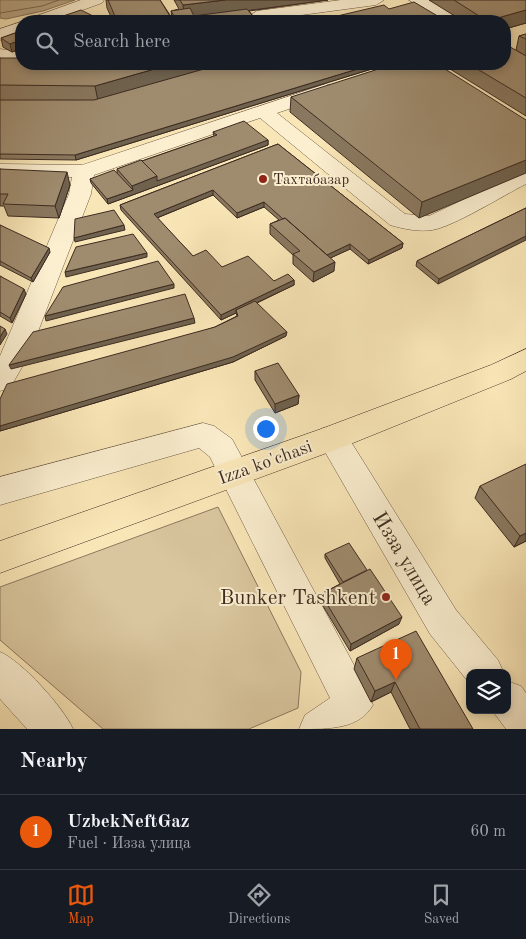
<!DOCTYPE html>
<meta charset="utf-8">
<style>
body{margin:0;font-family:"Old Standard TT",serif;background:#20242c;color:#f1f3f6}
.controls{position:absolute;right:15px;bottom:15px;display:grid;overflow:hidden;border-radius:10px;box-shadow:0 2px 8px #0003}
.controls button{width:45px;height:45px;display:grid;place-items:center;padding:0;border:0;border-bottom:1px solid #363941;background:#171b24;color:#f1f3f6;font:25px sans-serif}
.you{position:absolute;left:265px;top:428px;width:18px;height:18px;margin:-12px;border:4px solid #fff;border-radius:50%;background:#1a73e8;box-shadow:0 0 0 8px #1a73e833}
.badge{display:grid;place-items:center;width:32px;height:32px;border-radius:50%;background:#ea580c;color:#fff;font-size:16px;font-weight:700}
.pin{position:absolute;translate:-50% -41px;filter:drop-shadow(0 1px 2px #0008)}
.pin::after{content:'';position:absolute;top:26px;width:18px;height:15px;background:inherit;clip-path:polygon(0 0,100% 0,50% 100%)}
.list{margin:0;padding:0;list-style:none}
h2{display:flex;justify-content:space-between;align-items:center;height:65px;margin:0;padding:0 20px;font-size:21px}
h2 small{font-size:16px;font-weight:400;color:#9ea1a6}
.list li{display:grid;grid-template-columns:32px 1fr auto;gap:15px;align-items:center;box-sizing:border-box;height:75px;padding:0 20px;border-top:1px solid #363941}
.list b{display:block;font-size:19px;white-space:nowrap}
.list p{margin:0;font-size:16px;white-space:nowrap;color:#9ea1a6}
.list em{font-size:16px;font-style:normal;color:#9ea1a6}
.icon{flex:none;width:28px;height:28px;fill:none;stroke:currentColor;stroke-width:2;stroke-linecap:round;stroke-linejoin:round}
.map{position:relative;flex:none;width:526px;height:729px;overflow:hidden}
.search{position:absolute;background:#171b24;box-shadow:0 2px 8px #0003;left:15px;right:15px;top:15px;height:55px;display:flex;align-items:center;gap:12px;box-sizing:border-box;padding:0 18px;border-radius:20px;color:#9ea1a6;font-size:19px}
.sheet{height:140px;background:#171b24}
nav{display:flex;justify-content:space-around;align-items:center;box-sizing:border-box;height:70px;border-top:1px solid #363941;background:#171b24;font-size:14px;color:#9ea1a6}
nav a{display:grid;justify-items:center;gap:2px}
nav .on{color:#ea580c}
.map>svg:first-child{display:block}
</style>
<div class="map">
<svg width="526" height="729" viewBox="0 0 526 729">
<rect width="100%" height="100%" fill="#f9e6b7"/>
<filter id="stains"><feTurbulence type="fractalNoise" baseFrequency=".004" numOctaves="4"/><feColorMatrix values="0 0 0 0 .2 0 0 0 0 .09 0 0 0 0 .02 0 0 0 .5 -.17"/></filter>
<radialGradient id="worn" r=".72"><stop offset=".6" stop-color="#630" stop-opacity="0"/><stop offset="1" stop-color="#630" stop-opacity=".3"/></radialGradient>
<path fill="#d9c69e" stroke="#8c7860" d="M218 507 301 672 298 708 249 729H103L0 640V587Z"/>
<path fill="#b9a684" stroke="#88755c" d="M0 0H75L43 11 6 19 0 18Z"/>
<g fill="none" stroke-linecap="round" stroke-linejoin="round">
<path stroke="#7c6852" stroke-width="1" d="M0 13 42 6 59 0"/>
<defs>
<path id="minor" d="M81 0H104L102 3 52 21H29L31 18Z
M341 0H384L376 5 257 21 249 16 257 11Z
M409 0H429L462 18 464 21H444Z
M21 22V33L0 40V29Z
M0 49 21 52V62L0 59Z
M326 84 333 86 335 90 333 94 277 113 405 214 429 216 526 170V184C504 195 453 227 432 230 418 232 404 229 390 225L260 118 94 175 91 194 29 355 10 388 0 391V356L69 194 72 177 0 176V164L82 165Z
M203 423 214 426 232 439 368 691 373 705C359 729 331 729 299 729L305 715 330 698 210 457 199 448 0 505V477Z
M332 426 343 429 456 610 498 660 504 673H470V684L430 634 317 438 321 429Z
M0 652C22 661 63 707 73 729H27L0 699Z
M507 681 521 686 526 693V729H506L492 710H507Z"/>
<path id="major" d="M526 349V371L511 379 343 447 0 573V541L321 429 491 365Z"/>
</defs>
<use href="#minor" stroke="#6d5a46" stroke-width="1"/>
<use href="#major" stroke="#3e2b21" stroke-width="1"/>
<use href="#minor" fill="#fbefd0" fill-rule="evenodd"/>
<use href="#major" fill="#f9e6b7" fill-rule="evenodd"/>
</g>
<path fill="#89785f" stroke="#3e2b21" d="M106 0H160L172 18 171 11 179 9 174 0H328L249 11 257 21H262H113L107 8Z
M429 0H526V23L505 29V21H463Z
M21 31V49L12 52 3 47 1 38Z
M526 34V56L516 50 519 36Z
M526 56V116L442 64H505Z
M0 58 21 64H197L198 71 388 64 76 160 0 159Z
M291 97 526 120 419 218 290 112Z
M213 132 268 140V145L108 204 91 183 90 179 117 173V169L142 161 214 136Z
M278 144 403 243 402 248 368 264 350 249 330 258 334 271 313 282 293 264V255L270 234V224L279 220 264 207 237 218 213 195 157 218 193 256 222 267 274 281 294 280V285L257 303 286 336 233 362 0 431V399L215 327 237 316 236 313 221 320 121 210 120 205Z
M0 169 70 185 59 218 8 216 4 206H0Z
M526 208 438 284 416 266 417 261Z
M0 225 50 252 33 282 0 265Z
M0 276 26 294 12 323 0 316Z
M255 371 299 395 298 404 275 413 255 380Z
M480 486 526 541 514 547 475 498Z
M325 554 399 624 350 651 320 601 321 594 340 584 325 558Z
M357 658 473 729H410L391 692 371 702 354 669Z"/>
<path fill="#6f624e" stroke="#3e2b21" d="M225 0H328L184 19 183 5Z
M526 10V23L505 29V21H487Z
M95 17V21H84Z
M21 40V49L12 52 10 44Z
M172 64H197L198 71 98 101 95 86Z
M374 64H388L76 160 75 155Z
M268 140V145L108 204 107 199 133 190 132 186 157 176Z
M526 160V173L419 218 422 202Z
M67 172 70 185 59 218 55 206Z
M213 190V195L154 219V214Z
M264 202V207L237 218V213Z
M124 225 125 230 75 242 74 238Z
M526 236V240L438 284 439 279Z
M403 243 402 248 368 264 369 260Z
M350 244V249L324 261V256Z
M49 248 50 252 33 282 31 278Z
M147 253V257L66 277 65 272Z
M335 262 334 271 313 282 314 272Z
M294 280V285L237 312 236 310V313L221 320V315Z
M174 284V288L46 321 45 316Z
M24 289 26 294 12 323 10 318Z
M194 318 195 323 11 369 9 365Z
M5 329 7 334 0 345V337Z
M287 332 286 336 233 362 0 431V426Z
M299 395 298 404 275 413V404Z
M526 533V541L514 547 520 536Z
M402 617 399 624 350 651 351 644Z
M395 682 391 692 371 702 375 691Z"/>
<path fill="#9f8c6f" stroke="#3e2b21" d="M108 0H160L173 21H117Z
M180 0H225L183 5Z
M454 0H526V10L487 21Z
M414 2 446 21H316L384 5 389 9Z
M190 8 194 16 247 9 257 21 261 20 262 21H177L171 11Z
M81 10 95 17 84 21H48Z
M21 31V40L10 44 1 38Z
M526 34V39L519 36Z
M505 44 526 56V98L469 64H505Z
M0 58H21V64H172L95 86 0 85Z
M210 64H374L75 155 0 154V100H94L204 69Z
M394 64H437L526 120V160L422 202 291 97Z
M244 121 268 140 157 181V176L142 161 217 135 213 132Z
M278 144 403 243 369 260 350 244 327 255 285 218 283 219 264 202 237 213 213 190 154 214 193 256 206 250 222 267 248 256 274 281 288 274 294 280 221 315 120 205Z
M141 160 157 176 132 186 117 169Z
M0 169 67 172 55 206 3 204 8 194H0Z
M114 170 133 190 107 199 90 179Z
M526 208V236L439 279 417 261Z
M114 210 124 225 74 238 75 219Z
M285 218 335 262 314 272 293 254 300 251 270 224Z
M0 225 49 248 31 278 0 261Z
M133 234 147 253 65 272 76 247Z
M158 261 174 284 45 316 63 287Z
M0 276 24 289 10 318 0 312Z
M185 294 194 318 9 365 33 332Z
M255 301 287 332 233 357 0 426V399L7 384 215 327 238 316 236 310Z
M0 326 5 329 0 337Z
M278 363 299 395 275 404 255 371Z
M526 464V533L520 536 480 486Z
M349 543 367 570 343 582 325 554Z
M370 569 402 617 351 644 321 594Z
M416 631 473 729H420L395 682 375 691 357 658Z"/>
<g fill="#8f2418" stroke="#fbefd0" stroke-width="2">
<circle cx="263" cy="179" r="5"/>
<circle cx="386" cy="597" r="5"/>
</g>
<g text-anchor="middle" stroke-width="4" stroke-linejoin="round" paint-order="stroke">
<g font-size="15" fill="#3e2b21" stroke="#fbefd0" text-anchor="start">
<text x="273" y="184">Тахтабазар</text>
</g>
<g font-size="18" fill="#3e2b21" stroke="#fbefd0">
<text transform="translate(265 462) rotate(-20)" y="6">Izza ko'chasi</text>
</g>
<g font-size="21" fill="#3e2b21" stroke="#fbefd0">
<text transform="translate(405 558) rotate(59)" y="7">Изза улица</text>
</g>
<g font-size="21" fill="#3e2b21" stroke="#fbefd0" text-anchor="end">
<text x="376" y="604">Bunker Tashkent</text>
</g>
</g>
<rect width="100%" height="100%" filter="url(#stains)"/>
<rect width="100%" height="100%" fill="url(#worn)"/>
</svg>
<div class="controls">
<button><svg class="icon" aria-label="layers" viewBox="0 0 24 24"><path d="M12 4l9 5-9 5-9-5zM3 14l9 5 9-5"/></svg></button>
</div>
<div class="you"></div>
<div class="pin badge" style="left:396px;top:680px">1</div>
<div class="search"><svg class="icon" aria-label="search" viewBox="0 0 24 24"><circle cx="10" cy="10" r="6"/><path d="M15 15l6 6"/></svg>Search here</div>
</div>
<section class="sheet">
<h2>Nearby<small></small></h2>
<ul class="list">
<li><span class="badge">1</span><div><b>UzbekNeftGaz</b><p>Fuel · Изза улица</p></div><em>60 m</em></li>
</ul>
</section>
<nav>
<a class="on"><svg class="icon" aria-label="map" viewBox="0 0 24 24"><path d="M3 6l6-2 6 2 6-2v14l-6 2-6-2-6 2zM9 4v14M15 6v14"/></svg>Map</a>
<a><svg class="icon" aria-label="directions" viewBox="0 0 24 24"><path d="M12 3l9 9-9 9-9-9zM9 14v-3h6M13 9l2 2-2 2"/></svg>Directions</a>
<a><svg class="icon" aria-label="saved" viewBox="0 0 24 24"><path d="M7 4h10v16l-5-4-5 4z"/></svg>Saved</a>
</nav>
